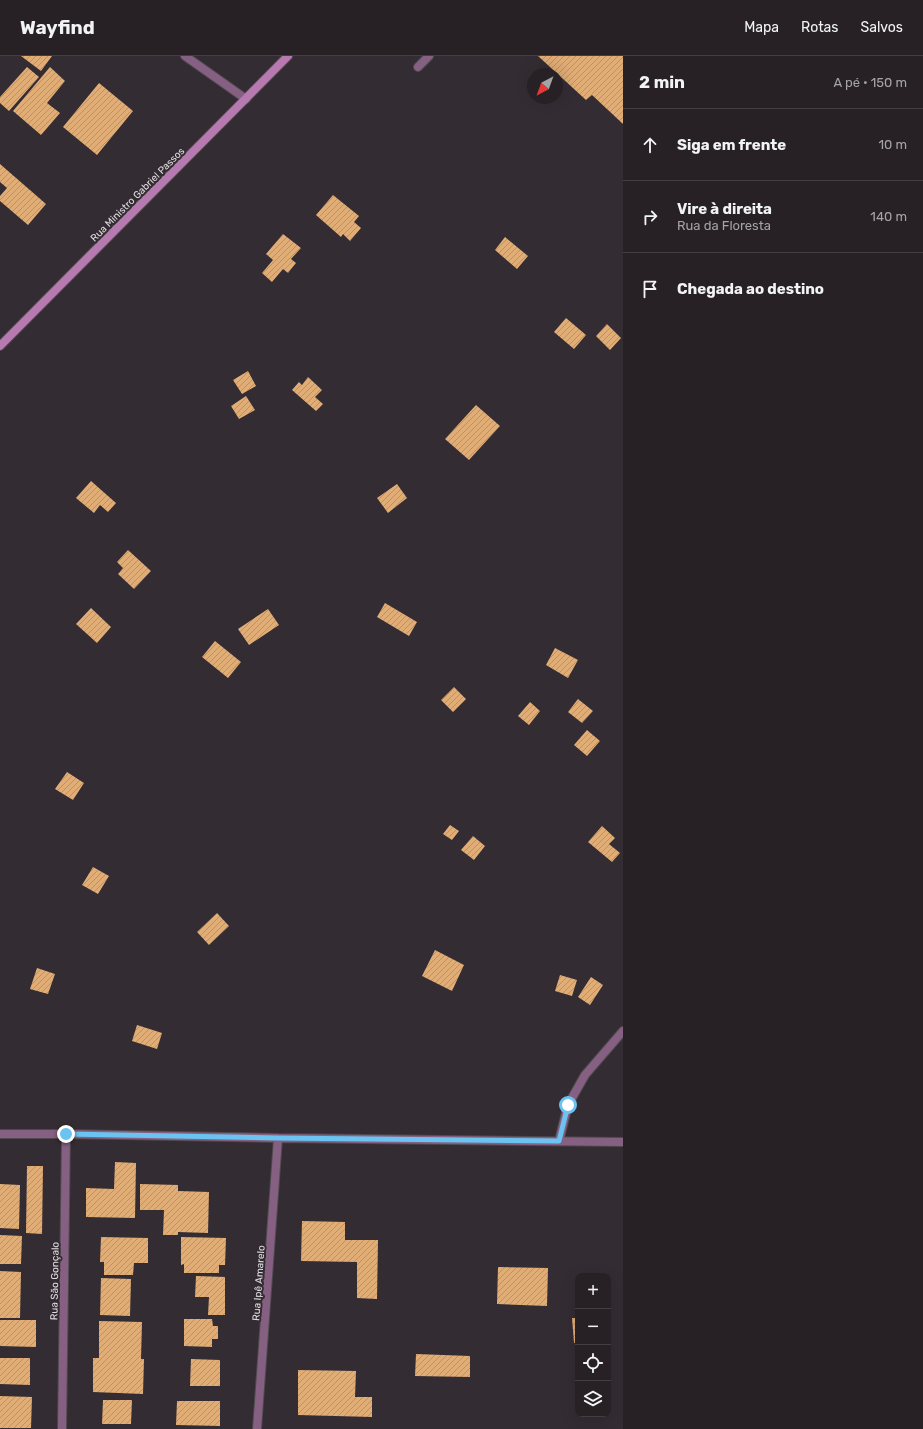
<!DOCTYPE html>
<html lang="pt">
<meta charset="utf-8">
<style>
body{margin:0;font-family:Rubik,sans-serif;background:#332e32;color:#f1f3f6}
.controls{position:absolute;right:12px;bottom:12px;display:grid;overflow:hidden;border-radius:8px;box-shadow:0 4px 16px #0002}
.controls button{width:36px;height:36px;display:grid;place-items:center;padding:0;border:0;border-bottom:1px solid #433e43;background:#272126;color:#f1f3f6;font:20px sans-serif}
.compass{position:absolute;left:527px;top:12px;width:36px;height:36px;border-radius:50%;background:#272126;box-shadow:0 4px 16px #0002;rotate:221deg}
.stop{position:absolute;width:12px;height:12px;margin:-9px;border:3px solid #6ac3f1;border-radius:50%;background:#fff}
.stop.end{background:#6ac3f1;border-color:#fff;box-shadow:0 1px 4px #0008}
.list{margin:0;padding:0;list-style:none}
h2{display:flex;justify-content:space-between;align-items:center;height:52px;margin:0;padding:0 16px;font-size:17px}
h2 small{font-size:13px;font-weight:400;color:#a4a3a7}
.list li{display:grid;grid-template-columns:26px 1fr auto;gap:12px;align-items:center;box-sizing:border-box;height:72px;padding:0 16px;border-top:1px solid #433e43}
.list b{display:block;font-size:15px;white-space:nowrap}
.list p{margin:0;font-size:13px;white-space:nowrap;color:#a4a3a7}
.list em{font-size:13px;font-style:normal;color:#a4a3a7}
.icon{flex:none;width:22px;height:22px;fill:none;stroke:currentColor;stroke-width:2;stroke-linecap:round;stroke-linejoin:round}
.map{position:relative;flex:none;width:623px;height:1373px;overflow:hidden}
header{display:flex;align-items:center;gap:24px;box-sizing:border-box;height:56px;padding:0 20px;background:#272126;border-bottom:1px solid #433e43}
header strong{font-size:19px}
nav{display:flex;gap:22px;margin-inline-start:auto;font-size:14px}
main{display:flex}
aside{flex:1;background:#272126}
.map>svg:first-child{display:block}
</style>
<header>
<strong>Wayfind</strong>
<nav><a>Mapa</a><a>Rotas</a><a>Salvos</a></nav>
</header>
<main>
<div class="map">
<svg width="623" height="1373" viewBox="0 0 623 1373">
<defs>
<pattern id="building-hatch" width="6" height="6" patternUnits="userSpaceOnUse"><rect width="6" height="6" fill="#e1ad77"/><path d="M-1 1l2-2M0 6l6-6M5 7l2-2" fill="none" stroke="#ba926a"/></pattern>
</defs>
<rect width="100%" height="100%" fill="#342c33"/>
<path fill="url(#building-hatch)" d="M21 0H52L41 15Z
M538 0H623V68L592 39 586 44Z
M27 11 39 21 9 55 0 47V41Z
M50 11 65 25 47 47 60 57 41 79 13 55Z
M99 27 133 55 97 99 63 71Z
M0 108 46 148 28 169 0 145V140L7 132 0 126Z
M333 139 359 160 354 166 361 172 350 185 343 178 341 181 316 159Z
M283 178 301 192 291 203 296 207 288 217 283 213 272 226 262 217 273 204 266 198Z
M505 181 528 200 517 213 495 194Z
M566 262 586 279 574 293 554 276Z
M607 268 621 282 610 294 596 280Z
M248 315 256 330 242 338 233 324Z
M308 321 322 334 315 341 323 348 316 355 292 334 299 326 302 329Z
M246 340 255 354 239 363 231 350Z
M476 349 500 370 469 404 445 383Z
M91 425 116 447 108 456 100 449 94 457 76 442Z
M397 428 407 442 388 457 377 442Z
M128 494 151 515 134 533 118 518 123 512 117 506Z
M385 547 417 566 409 580 377 561Z
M91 552 111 571 97 587 76 568Z
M268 553 279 569 249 589 238 573Z
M215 585 241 606 228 622 202 601Z
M555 592 578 604 568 622 546 609Z
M454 631 466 643 453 656 441 644Z
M578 643 593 655 582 667 568 656Z
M530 646 540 655 529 669 518 660Z
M587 674 600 685 587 700 574 689Z
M67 716 84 727 73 744 55 733Z
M450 769 459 775 452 784 443 778Z
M602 770 615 782 609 788 620 797 612 806 588 786Z
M473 780 485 790 474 804 461 794Z
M93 811 109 820 98 838 82 829Z
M217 857 229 870 209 889 197 876Z
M435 894 464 909 452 935 422 920Z
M37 912 55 918 48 938 30 933Z
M560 919 577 924 572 940 555 935Z
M591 921 603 929 590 949 578 941Z
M137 969 162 977 157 993 132 985Z
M115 1106 136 1107 135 1162 86 1161V1132L114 1133Z
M27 1110H43L42 1178 26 1177Z
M0 1128 20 1129 19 1173 0 1172Z
M140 1128 178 1129V1135L209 1136 208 1177 178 1176V1179H163L164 1154H140Z
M302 1165 345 1166V1184H378L377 1243 357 1242V1206L301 1205Z
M0 1179 22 1180 21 1208H0Z
M101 1181 148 1182V1207H134L133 1219H104V1206H100Z
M181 1181 226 1182 225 1209H219V1217H184V1208L181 1209Z
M498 1211 548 1212 547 1250 497 1248Z
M0 1215 21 1216 20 1262H0Z
M196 1220 225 1221V1259H208L209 1241H195Z
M101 1222 131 1223 130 1260 100 1259Z
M572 1262H578V1287H574Z
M184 1263H212L213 1270H218V1283H212V1291L184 1290Z
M0 1264H36V1291L0 1290Z
M99 1265 142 1266 141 1303H144L143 1338 93 1336V1302H99Z
M416 1298 470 1300V1321L415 1320Z
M0 1302H30V1329L0 1328Z
M191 1303 220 1304V1330H190Z
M298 1314 356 1315 355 1341H372V1361L298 1359Z
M0 1340 32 1341 31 1372H0Z
M103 1344H132L131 1368H102Z
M177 1345H220V1370L176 1369Z"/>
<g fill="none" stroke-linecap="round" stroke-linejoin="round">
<defs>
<path id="minor" d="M185 0 246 43
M418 11 429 0
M0 1078H66L278 1082 623 1086
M559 1085 568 1049 585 1019 623 975
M62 1373 66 1078
M257 1373 278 1082"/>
<path id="secondary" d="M0 290 288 0"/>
</defs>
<use href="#minor" stroke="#50484f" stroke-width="10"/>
<use href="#secondary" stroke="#50484f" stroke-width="10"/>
<use href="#minor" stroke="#866082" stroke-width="8"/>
<use href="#secondary" stroke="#b77ab0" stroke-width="8"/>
</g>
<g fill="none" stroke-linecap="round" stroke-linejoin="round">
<path stroke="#6ac3f1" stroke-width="5" d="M66 1078 278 1082 559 1085 568 1049"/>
</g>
<g text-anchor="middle" stroke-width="4" stroke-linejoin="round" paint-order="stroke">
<g font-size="10" fill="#e2dde2" stroke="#342c33">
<text transform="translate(137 138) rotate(-45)" y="4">Rua Ministro Gabriel Passos</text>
<text transform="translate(54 1225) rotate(-89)" y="4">Rua São Gonçalo</text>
<text transform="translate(258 1227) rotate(-86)" y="4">Rua Ipê Amarelo</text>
</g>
</g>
</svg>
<div class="controls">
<button>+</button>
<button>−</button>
<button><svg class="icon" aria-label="locate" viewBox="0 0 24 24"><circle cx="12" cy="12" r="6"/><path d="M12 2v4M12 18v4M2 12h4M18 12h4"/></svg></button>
<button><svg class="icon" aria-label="layers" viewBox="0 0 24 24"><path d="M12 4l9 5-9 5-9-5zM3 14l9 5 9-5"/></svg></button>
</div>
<svg class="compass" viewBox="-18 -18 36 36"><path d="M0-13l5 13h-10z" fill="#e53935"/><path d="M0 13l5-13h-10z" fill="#a4a3a7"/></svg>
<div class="stop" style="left:568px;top:1049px"></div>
<div class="stop end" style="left:66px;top:1078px"></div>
</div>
<aside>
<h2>2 min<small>A pé · 150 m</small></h2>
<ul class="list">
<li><svg class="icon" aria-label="ahead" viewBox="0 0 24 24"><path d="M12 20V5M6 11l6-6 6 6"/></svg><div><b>Siga em frente</b></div><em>10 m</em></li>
<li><svg class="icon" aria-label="right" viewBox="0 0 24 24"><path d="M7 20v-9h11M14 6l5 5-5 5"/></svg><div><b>Vire à direita</b><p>Rua da Floresta</p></div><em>140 m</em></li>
<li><svg class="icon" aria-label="arrive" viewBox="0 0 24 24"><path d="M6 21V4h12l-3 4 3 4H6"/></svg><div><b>Chegada ao destino</b></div></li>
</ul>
</aside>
</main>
